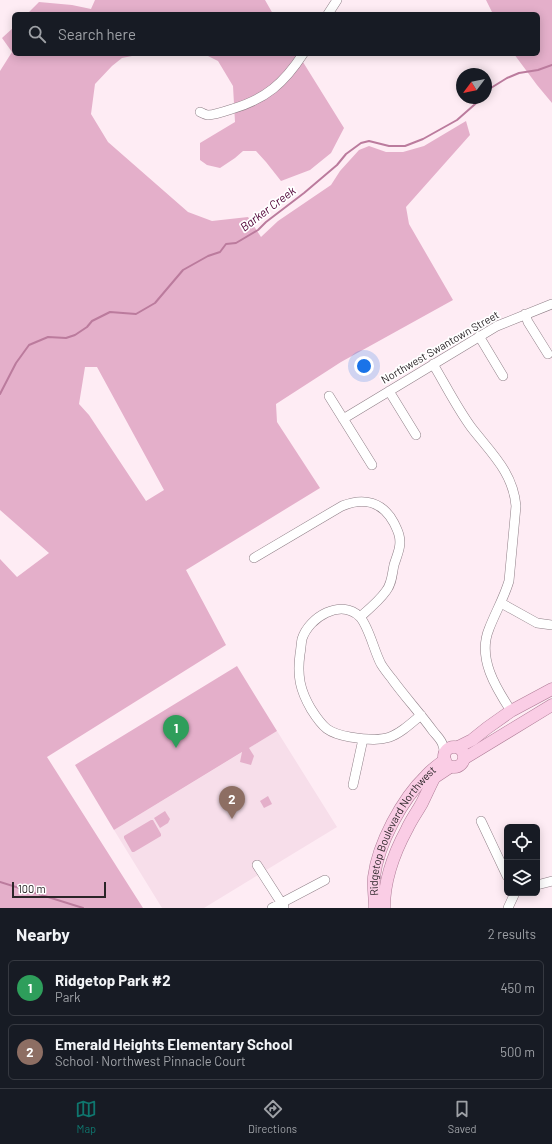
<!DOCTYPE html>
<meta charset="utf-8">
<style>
body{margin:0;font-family:Barlow,sans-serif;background:#242831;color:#f1f3f6}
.controls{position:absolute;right:12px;bottom:12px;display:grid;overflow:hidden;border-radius:6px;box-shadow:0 2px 10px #0003}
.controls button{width:36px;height:36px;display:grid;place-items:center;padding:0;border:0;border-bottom:1px solid #363941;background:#171b24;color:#f1f3f6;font:20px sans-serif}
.compass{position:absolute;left:456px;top:68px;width:36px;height:36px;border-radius:50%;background:#171b24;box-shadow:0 2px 10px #0003;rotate:238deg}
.scale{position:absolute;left:12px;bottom:10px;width:94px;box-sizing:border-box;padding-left:4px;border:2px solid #2b2528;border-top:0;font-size:11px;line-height:14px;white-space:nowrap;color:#2b2528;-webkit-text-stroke:3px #fff;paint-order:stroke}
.you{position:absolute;left:364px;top:366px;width:14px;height:14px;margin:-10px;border:3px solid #fff;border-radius:50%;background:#1a73e8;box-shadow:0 0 0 6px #1a73e833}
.badge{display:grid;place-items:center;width:26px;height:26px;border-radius:50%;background:#0f766e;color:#fff;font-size:13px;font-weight:700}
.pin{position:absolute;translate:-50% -33px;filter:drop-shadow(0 1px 2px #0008)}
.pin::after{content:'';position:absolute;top:21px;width:14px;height:12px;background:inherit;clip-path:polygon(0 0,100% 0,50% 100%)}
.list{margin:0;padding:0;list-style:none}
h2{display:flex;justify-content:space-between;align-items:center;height:52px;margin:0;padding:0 16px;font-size:17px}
h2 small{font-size:13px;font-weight:400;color:#9ea1a6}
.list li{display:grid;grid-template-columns:26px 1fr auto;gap:12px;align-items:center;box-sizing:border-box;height:56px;margin:0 8px 8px;padding:0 8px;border:1px solid #363941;border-radius:6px}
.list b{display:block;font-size:15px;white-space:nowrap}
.list p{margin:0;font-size:13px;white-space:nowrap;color:#9ea1a6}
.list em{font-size:13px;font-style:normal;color:#9ea1a6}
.icon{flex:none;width:22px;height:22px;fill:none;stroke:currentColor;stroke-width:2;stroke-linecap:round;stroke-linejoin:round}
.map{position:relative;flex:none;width:552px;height:908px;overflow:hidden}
.search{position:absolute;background:#171b24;box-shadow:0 2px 10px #0003;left:12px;right:12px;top:12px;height:44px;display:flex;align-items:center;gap:10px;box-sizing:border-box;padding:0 14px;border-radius:6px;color:#9ea1a6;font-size:15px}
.sheet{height:180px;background:#171b24}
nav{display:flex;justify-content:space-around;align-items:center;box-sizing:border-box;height:56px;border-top:1px solid #363941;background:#171b24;font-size:11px;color:#9ea1a6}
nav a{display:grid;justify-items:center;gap:2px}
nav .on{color:#0f766e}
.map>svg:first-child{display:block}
</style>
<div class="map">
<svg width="552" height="908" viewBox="0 0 552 908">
<rect width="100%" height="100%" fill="#feecf4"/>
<path fill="#f7deea" d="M277 731 337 827 204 908H162L114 830Z"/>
<path fill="#e4afca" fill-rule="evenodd" d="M95 0H265L273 14H27L39 2 72 5 91 9Z
M486 0H552V103L537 85 514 54H538V14H493Z
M14 27V54H142L122 58 112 66 95 84 91 114 108 142 188 212 212 221 248 217 261 237 278 221 331 185 340 171 359 150 369 146 386 152H403L424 146 466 121 470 135 406 207 409 224 453 300 341 362 276 404 277 422 320 488 186 570 226 645 47 757 143 908H0V559L17 577 49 553 0 510V71L12 52 2 38ZM85 367H97L164 490 146 501 89 415 79 404Z
M204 54H298L344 128 331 153 310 170 281 181 266 162 256 151H243L235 158 220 168 207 165 200 160V143L235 122 233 86 218 61Z
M237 666 277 731 249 748 254 756 251 765 240 762 242 752 114 830 75 765Z
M268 796 272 804 264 808 260 801Z
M165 811 170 819 168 823 160 828 154 818Z
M151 820H153L161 834V836L134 852H132L124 838V836Z"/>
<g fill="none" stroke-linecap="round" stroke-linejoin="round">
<path stroke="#bb7b9d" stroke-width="2" d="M486 91 507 78 519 73 538 70 552 65
M0 394 16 363 29 345 48 337 66 338 75 335 87 327 92 321 110 312 136 314 155 303 183 270 208 256 220 252 226 244 236 243 258 230 266 222 304 193 337 165 346 154 361 143 369 141 389 146H405L423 139 457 120 482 98
M0 882 83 908"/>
<defs>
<path id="minor" d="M328 14 337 0
M200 112C202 113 206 115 208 115 214 115 226 111 232 109 266 99 284 83 303 54
M525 314 528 322 548 354
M479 336 503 376
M433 364C445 384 457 408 471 427 491 453 513 472 516 506L509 581C504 598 495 613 489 629 477 658 496 688 511 711
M389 391 416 435
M329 396 372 465
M343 419 497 326 552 304
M254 558 342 506C364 497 383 502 394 523 396 527 398 531 399 535 402 546 397 555 394 565 392 574 392 584 386 591 379 601 369 609 360 617
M501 603 537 623 552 625
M421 715C393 739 388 743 350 737 328 733 323 728 311 709 300 690 297 676 300 654 301 649 301 644 302 639 309 617 341 598 360 617 369 627 374 651 381 664 384 669 388 674 392 679 405 697 420 713 433 731 436 735 442 740 443 746 444 748 444 752 444 755
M353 785 363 739
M481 821 507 876
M257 865 284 907
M537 885 552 881
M272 908 325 880
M508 908 514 895 513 893"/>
<g id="major">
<circle cx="454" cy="757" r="10"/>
<path d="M458 747 472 740 487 728 511 711 552 689"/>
<path d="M465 758 552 705"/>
<path id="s1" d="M375 908C375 898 373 887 374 877 378 844 402 799 426 776 431 770 438 765 445 760"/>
<path d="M384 908C384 881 394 853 407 829 411 820 417 812 422 803 426 795 429 788 433 780L435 777 450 767"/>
</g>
</defs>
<use href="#minor" stroke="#8f7f87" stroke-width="10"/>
<use href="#major" stroke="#af7c97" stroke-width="13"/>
<use href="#minor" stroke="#fff" stroke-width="9"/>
<use href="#major" stroke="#facde5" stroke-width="12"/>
</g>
<g text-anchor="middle" stroke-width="3.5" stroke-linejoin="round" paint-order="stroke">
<g font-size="11" fill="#2b2528" stroke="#fff">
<text transform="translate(440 347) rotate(-30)" y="4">Northwest Swantown Street</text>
<text dy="4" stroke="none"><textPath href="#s1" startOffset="85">Ridgetop Boulevard Northwest</textPath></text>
</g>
<g font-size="12" font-style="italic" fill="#4f0035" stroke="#fff">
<text transform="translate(268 209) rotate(-37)" y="4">Barker Creek</text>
</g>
</g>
</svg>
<div class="controls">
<button><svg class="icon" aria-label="locate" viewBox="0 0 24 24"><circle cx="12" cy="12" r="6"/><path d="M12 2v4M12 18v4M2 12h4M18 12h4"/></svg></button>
<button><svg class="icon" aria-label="layers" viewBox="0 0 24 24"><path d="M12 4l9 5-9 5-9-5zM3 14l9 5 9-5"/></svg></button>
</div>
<svg class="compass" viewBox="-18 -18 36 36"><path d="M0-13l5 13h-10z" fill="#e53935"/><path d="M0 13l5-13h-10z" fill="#9ea1a6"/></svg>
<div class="scale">100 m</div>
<div class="you"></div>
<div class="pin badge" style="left:176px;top:748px;background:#2e9e5b">1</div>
<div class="pin badge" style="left:232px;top:819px;background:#8d6e63">2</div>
<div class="search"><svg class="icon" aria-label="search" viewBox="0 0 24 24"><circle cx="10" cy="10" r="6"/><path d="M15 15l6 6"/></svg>Search here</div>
</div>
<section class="sheet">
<h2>Nearby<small>2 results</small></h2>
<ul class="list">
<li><span class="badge" style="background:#2e9e5b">1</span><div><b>Ridgetop Park #2</b><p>Park</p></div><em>450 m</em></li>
<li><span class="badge" style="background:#8d6e63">2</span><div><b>Emerald Heights Elementary School</b><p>School · Northwest Pinnacle Court</p></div><em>500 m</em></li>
</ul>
</section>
<nav>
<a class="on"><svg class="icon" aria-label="map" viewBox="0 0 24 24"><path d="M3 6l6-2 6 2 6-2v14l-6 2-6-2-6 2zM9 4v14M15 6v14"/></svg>Map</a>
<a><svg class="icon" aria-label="directions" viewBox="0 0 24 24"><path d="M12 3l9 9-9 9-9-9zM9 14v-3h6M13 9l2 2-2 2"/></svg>Directions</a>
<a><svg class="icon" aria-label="saved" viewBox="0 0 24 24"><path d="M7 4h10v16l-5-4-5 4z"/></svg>Saved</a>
</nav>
